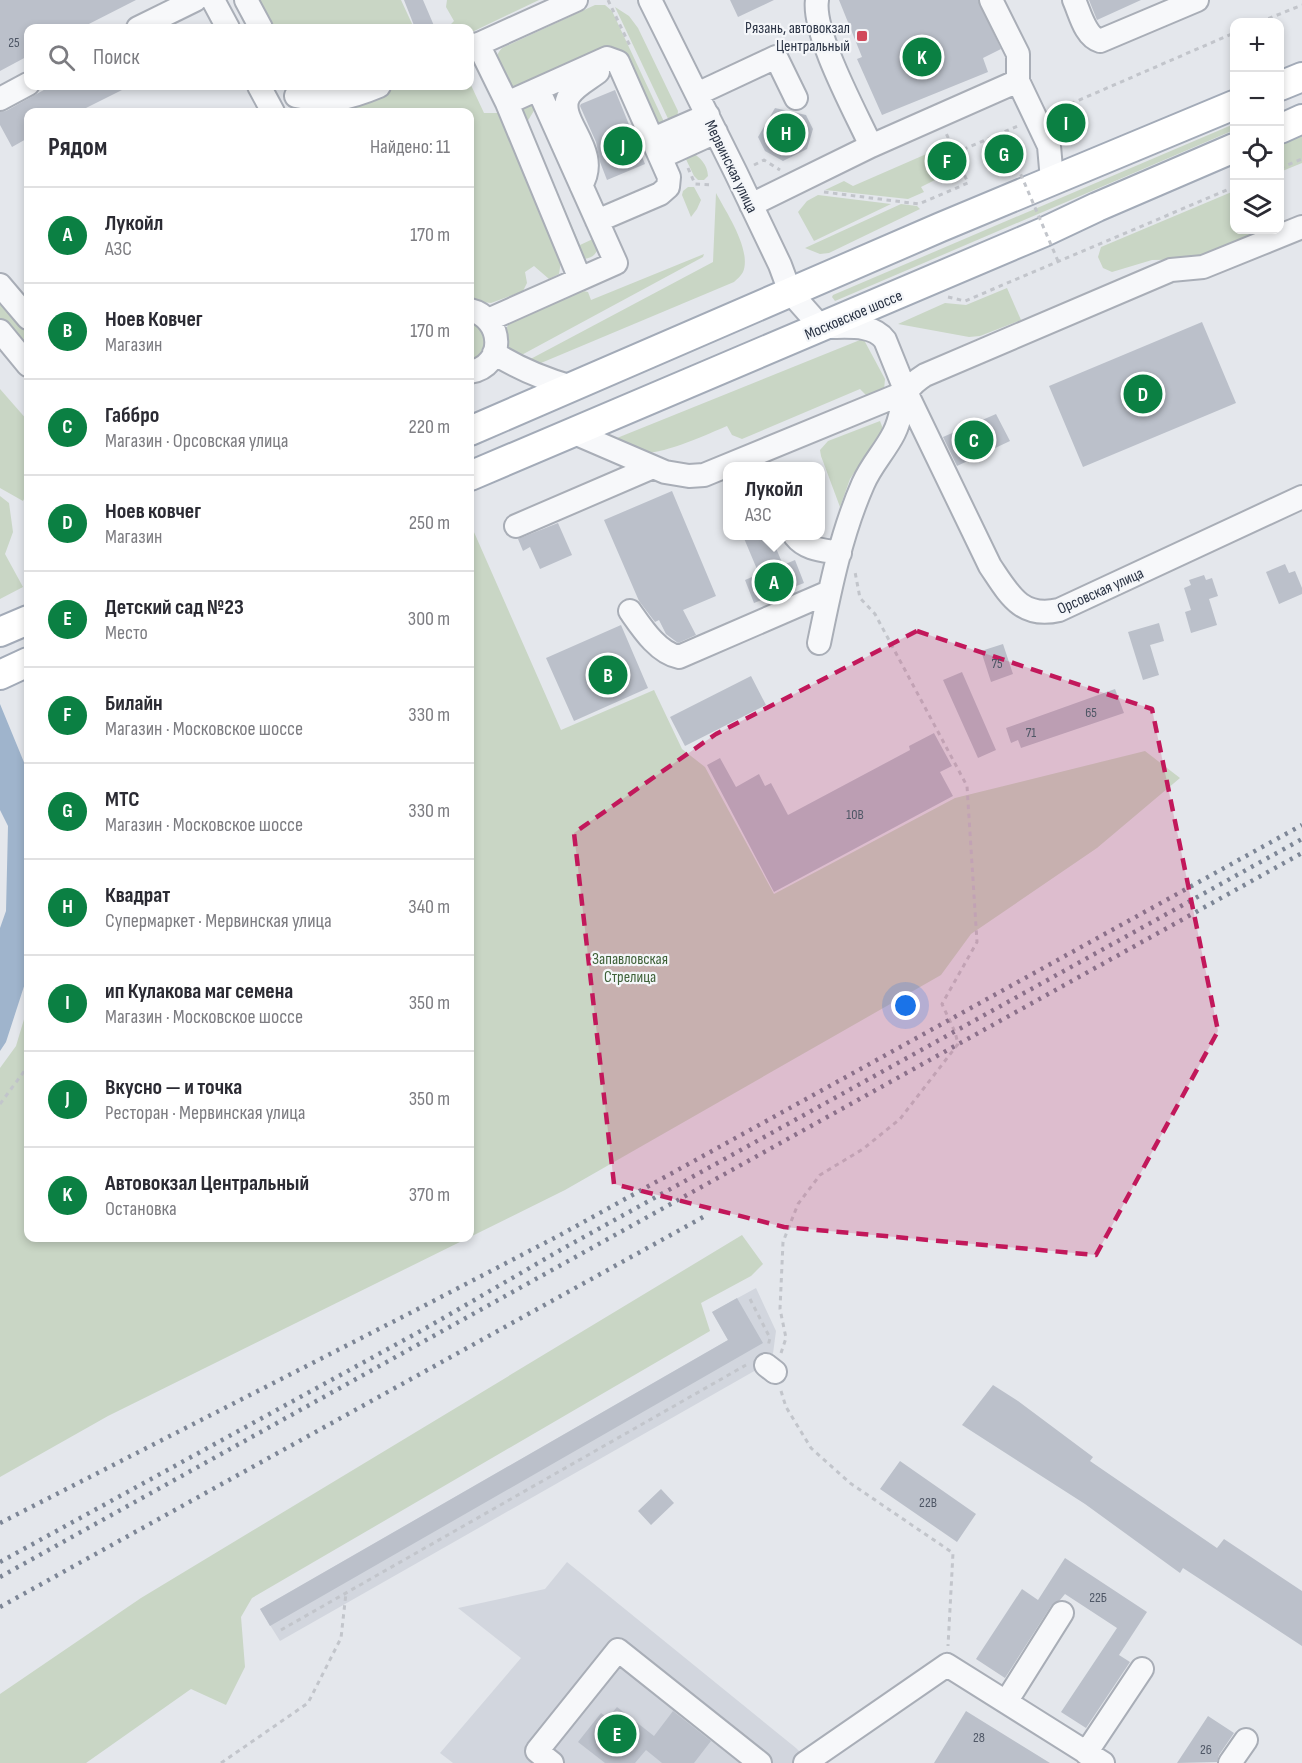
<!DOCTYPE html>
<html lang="ru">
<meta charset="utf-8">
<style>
body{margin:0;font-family:"Sofia Sans Condensed",sans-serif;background:#f7f7f7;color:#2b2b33}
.controls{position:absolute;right:18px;top:18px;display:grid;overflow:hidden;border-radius:12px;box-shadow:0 3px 9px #0003}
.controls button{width:54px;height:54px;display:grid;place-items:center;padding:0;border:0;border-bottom:2px solid #e1e1e2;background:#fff;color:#2b2b33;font:30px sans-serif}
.you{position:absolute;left:906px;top:1006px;width:21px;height:21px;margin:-15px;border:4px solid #fff;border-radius:50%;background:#1a73e8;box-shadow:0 0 0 9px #1a73e833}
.badge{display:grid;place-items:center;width:39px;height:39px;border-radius:50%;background:#0b8043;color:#fff;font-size:20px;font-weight:700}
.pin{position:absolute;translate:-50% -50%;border:3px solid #fff;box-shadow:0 2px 6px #0006}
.popup{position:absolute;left:723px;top:462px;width:102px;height:78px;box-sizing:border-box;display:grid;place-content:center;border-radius:12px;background:#fff;filter:drop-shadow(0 2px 4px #0005);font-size:20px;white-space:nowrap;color:#7c7c81}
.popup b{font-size:22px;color:#2b2b33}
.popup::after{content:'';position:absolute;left:50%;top:100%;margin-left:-12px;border:12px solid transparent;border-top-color:#fff}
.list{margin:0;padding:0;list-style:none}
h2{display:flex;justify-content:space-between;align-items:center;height:78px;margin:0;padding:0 24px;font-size:26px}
h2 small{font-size:20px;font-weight:400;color:#7c7c81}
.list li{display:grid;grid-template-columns:39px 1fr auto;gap:18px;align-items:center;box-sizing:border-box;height:96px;padding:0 24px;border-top:2px solid #e1e1e2}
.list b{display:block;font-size:22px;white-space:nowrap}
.list p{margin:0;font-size:20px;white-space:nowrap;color:#7c7c81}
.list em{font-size:20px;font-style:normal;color:#7c7c81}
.icon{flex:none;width:33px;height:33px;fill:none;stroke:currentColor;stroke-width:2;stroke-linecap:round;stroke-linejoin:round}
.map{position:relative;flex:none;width:1302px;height:1763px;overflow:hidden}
.search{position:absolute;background:#fff;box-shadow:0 3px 9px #0003;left:24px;top:24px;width:450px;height:66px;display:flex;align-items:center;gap:15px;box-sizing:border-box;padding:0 21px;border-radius:12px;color:#7c7c81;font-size:22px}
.panel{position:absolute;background:#fff;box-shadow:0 3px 9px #0003;left:24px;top:108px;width:450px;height:1134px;border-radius:12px}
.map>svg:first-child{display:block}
</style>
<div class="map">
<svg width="1302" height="1763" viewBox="0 0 1302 1763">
<rect width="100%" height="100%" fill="#e4e7ec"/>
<path fill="#d2d6de" d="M756 1288 776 1331 772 1361 280 1641 260 1609 728 1340 712 1312Z
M567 1562 796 1748 811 1763H453L440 1753 521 1658 458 1608 545 1589Z"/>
<path fill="#c9d6c5" d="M257 0H401L414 28H271Z
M447 0H539L470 33V28H447L454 21 446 7Z
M595 5H605L612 11 666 126 652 127 621 56 511 91C503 76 488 63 502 48Z
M615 7 629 16 638 28 678 111 677 120 671 125Z
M470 83 484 113H503L562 255 559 274 549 279 534 266 525 272 527 283 523 291 491 303 473 301 470 295V112H314L312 107 352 106 396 86H470Z
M522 98 540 101 527 122 580 245 595 238 599 246C596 254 593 258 584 259L576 252 518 116Z
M1234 124V130L835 301 832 297 833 295Z
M1302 135V163L1280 172V144Z
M690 151C701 158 707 164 708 176L704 180H698L694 176 683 153Z
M931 152 943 176 921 187 924 192 908 199 825 190 844 181 853 186Z
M688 187H694L701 200 697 209 691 217 682 195 683 191Z
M1234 191V230H1277L1208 259 1152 260 1112 272 1103 268 1098 257 1101 247Z
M716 193C726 212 752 250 743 272 741 276 737 279 734 282L541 363 530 365 523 363 713 262Z
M818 195 891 204 814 241 798 212 807 201Z
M901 204 917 206 920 209 829 253 820 254 805 248Z
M704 254 703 257 516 358 509 354C506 346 503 335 507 327 516 311 561 297 579 290L588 292 591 300Z
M1007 288 1021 320 980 336 969 337 898 324 945 303 966 305Z
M0 302 28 335V351L0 318Z
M470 322C492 328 491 354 470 361Z
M860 340H864L885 379 884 390 873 398 867 396 860 389 742 439 732 435 727 426C708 434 654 459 636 452 629 450 622 442 617 438Z
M0 389 28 421V491L23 501 0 488Z
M880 421 883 429 850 479 840 507 821 456 820 450 828 441Z
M0 496 9 503 13 532 5 554 23 587 0 599Z
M470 523 561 730 654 690 682 749 705 767 774 894 955 798 1145 751 1180 778 1097 848 971 934 941 975 565 1190 108 1416 0 1477V1068L16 1046 28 1006V1238H470Z
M742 1235 763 1264 751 1276 701 1303 710 1331 252 1598 241 1617 245 1667 226 1705 191 1689 86 1763H0V1694L141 1598Z"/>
<path fill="#9fb4cc" d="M0 704 28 772V974L6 1042 0 1051V928L6 911 8 826 0 810Z"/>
<path fill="#bbc0ca" d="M0 0H136L81 28H28V56L0 71Z
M404 0H423L435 28H415Z
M730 0H774L738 17Z
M839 0H978L1001 49 983 58 988 72 882 115 857 59 862 57Z
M1089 0H1141L1097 20Z
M51 86H130L78 112H28V138L12 147 0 125V112L6 111Z
M615 90 645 164 607 180 600 162 596 142 580 106 581 104Z
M775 108 806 115 813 129 807 149 783 161 765 151 758 137Z
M1202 322 1236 403 1083 467 1049 386Z
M996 414 1010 441 957 466 943 437Z
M672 491 716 596 683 610 696 635 678 643 666 634 659 620 655 622 639 601 604 520Z
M558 523 572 555 540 569 530 547 523 551 518 539Z
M743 536H771L783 565 795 560 804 583 754 603 745 580 759 574Z
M1285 564 1289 573 1295 571 1302 588V594L1279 604 1266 572Z
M1204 575 1206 580 1212 578 1218 596 1209 599 1217 625 1191 633 1185 612 1191 610 1184 588 1191 585 1189 580Z
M1159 623 1164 641 1150 645 1159 675 1143 680 1128 632Z
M621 625 648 688 574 721 546 658Z
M1003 644 1013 674 991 682 981 651Z
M962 672 996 750 978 758 943 680Z
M751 676 766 705 685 746 670 717Z
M1115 689 1124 713 1021 748 1018 740 1011 743 1006 728Z
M934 733 952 766 940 772 953 796 774 892 707 765 720 758 736 787 759 774 765 786 771 783 788 815 910 750 909 746Z
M737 1298 763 1343 270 1626 260 1609 728 1340 712 1312Z
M993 1385 1018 1401 1093 1457 1090 1461 1217 1548 1224 1539 1302 1591V1646L1183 1568 1180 1573 1085 1504 962 1425Z
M900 1461 976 1514 957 1542 880 1489Z
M661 1489 674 1503 651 1525 638 1511Z
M1065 1558 1147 1612 1119 1655 1130 1662 1086 1728 1061 1712 1117 1628 1065 1594 1060 1600 1051 1606 1005 1678 976 1659 1022 1589 1038 1600Z
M617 1707 654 1736 673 1711 711 1741 694 1763H662L646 1750 635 1763H605L578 1742 601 1713 608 1718Z
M966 1711 1050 1763H934Z
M1208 1716 1234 1733 1219 1755 1217 1762 1177 1763Z"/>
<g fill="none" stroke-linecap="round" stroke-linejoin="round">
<defs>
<path id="minor" d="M213 0 228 28
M246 0 261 28
M650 0 736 173 780 265 790 292 821 327C842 328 872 322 885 340L906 392 990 566C1009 594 1021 619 1059 610L1302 497
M817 0C812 33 856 113 871 146
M991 0 1018 54V81L1049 146 1052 180
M1074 0C1080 13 1085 37 1100 41L1197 0
M138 28 195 0
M478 44 507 103 580 279 488 320
M470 48 576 0
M259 86 273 112
M538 89 616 263 580 279
M697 94 776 57 796 98
M296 96C330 103 348 99 379 86
M0 99 28 84
M507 103 607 58 618 62 669 177 668 187 660 194 597 221
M653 139 708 115
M661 157 716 132
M581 185C603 150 555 120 569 96 575 86 589 79 598 72
M751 205 871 146 1018 81
M0 285 28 318
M470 310C504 318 506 366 470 372
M0 331 28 365
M494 353C519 369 544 379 572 387
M572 432 665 472 689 476 704 475 906 392
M516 526 653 467
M795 536C806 550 823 550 840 553
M630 611C642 628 658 653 679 657L829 592
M819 643C830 589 841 534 863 484 871 465 885 451 894 433 907 407 896 393 925 375L1171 270 1203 267 1302 227
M766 1365 775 1372
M1006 1702 1062 1613
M1086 1753 1142 1669
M552 1763 537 1751 618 1650 760 1763
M805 1763 947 1665 1103 1763
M1230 1763 1246 1740"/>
<path id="major" d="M1280 86 1302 77
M1280 129 1302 119
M470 431 941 227 1234 105
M470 476 1044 232 1097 207 1234 148
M0 632 28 620
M0 675 28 662"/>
</defs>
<use href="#minor" stroke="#a9aeb7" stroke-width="26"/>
<use href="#major" stroke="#a3abb8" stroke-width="32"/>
<path stroke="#c2c5cb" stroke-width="3" stroke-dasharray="4.5 4.5" stroke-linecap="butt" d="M608 0 630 46
M1260 22 1302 5
M1054 111 1234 33
M955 153 1018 126
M754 165 764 160 780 170
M688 168 695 184 712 185
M1280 168 1302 159
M824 192 919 204 968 183 946 133
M948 297 965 301 1234 187
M0 1104 28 1066
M750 1299 770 1338 768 1346
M781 1353 786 1338 780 1309 783 1242 798 1204 820 1175 863 1149 900 1119 958 1044 955 1032 942 1004 977 942 967 786 875 614 860 598 855 572
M781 1391 786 1407 811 1448 850 1483 953 1553 948 1646
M281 1630 746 1365
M221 1763 308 1703 341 1638 346 1593"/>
<use href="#minor" stroke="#f7f8fa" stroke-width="22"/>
<use href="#major" stroke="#fff" stroke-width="28"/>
<path stroke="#7d8696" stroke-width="4.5" stroke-dasharray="3 6" stroke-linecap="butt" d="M0 1523 416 1310 560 1235 1302 825
M0 1562 426 1328 564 1248 1302 839
M0 1577 1302 853
M0 1607 705 1216"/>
<path stroke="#c2c5cb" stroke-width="3" stroke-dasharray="4.5 4.5" stroke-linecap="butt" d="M1003 133 1058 261"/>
</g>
<path fill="#c2185b" fill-opacity="0.2" stroke="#c2185b" stroke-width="4.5" stroke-dasharray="12 8" stroke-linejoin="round" d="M917 631 1152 709 1218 1031 1096 1255 784 1227 614 1184 574 833 716 734Z"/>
<rect fill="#d1495b" stroke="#f4f6f9" stroke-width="2" x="856" y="30" width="12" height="12" rx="3"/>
<g text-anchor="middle" stroke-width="4.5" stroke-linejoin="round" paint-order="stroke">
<g font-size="14" fill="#4f5766">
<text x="14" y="47">25</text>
<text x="997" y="668">75</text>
<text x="1091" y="717">65</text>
<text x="1031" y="737">71</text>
<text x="855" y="819">10В</text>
<text x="928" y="1507">22В</text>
<text x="1098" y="1602">22Б</text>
<text x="979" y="1742">28</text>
<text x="1206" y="1754">26</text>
</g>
<g font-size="16" fill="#2b3445" stroke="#f4f6f9" text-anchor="end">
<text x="850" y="33">Рязань, автовокзал<tspan x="850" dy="18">Центральный</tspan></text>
</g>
<g font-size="16" fill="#2b3445" stroke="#f4f6f9">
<text transform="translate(732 166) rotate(64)" y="6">Мервинская улица</text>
<text transform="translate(853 314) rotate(-23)" y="6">Московское шоссе</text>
<text transform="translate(1100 590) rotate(-24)" y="6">Орсовская улица</text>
</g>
<g font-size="16" fill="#3f6138" stroke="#f4f6f9">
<text x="630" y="964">Запавловская<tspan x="630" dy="18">Стрелица</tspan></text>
</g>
</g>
</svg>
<div class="controls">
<button>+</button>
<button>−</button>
<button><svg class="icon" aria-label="locate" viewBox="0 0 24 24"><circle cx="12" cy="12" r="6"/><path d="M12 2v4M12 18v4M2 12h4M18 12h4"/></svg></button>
<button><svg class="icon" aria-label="layers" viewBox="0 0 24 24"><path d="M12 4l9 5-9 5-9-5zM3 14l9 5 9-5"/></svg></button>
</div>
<div class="you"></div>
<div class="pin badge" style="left:774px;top:582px">A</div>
<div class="popup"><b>Лукойл</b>АЗС</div>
<div class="pin badge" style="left:608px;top:675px">B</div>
<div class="pin badge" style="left:974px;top:440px">C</div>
<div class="pin badge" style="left:1143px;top:394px">D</div>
<div class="pin badge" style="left:617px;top:1734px">E</div>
<div class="pin badge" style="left:947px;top:161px">F</div>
<div class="pin badge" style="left:1004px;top:154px">G</div>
<div class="pin badge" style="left:786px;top:133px">H</div>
<div class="pin badge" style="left:1066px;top:123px">I</div>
<div class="pin badge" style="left:623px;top:146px">J</div>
<div class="pin badge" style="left:922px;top:57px">K</div>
<div class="search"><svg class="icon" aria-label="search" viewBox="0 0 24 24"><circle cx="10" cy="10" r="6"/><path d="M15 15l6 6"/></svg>Поиск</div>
<section class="panel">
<h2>Рядом<small>Найдено: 11</small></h2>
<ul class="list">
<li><span class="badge">A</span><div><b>Лукойл</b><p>АЗС</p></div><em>170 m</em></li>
<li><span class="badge">B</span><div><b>Ноев Ковчег</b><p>Магазин</p></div><em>170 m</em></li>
<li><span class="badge">C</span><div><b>Габбро</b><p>Магазин · Орсовская улица</p></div><em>220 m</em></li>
<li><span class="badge">D</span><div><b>Ноев ковчег</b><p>Магазин</p></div><em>250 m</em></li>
<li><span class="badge">E</span><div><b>Детский сад №23</b><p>Место</p></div><em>300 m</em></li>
<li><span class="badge">F</span><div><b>Билайн</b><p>Магазин · Московское шоссе</p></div><em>330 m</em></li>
<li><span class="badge">G</span><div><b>МТС</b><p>Магазин · Московское шоссе</p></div><em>330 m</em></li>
<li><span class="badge">H</span><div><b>Квадрат</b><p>Супермаркет · Мервинская улица</p></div><em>340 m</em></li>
<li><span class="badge">I</span><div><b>ип Кулакова маг семена</b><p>Магазин · Московское шоссе</p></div><em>350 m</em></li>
<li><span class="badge">J</span><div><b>Вкусно — и точка</b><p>Ресторан · Мервинская улица</p></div><em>350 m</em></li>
<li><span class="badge">K</span><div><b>Автовокзал Центральный</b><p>Остановка</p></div><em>370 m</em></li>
</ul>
</section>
</div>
